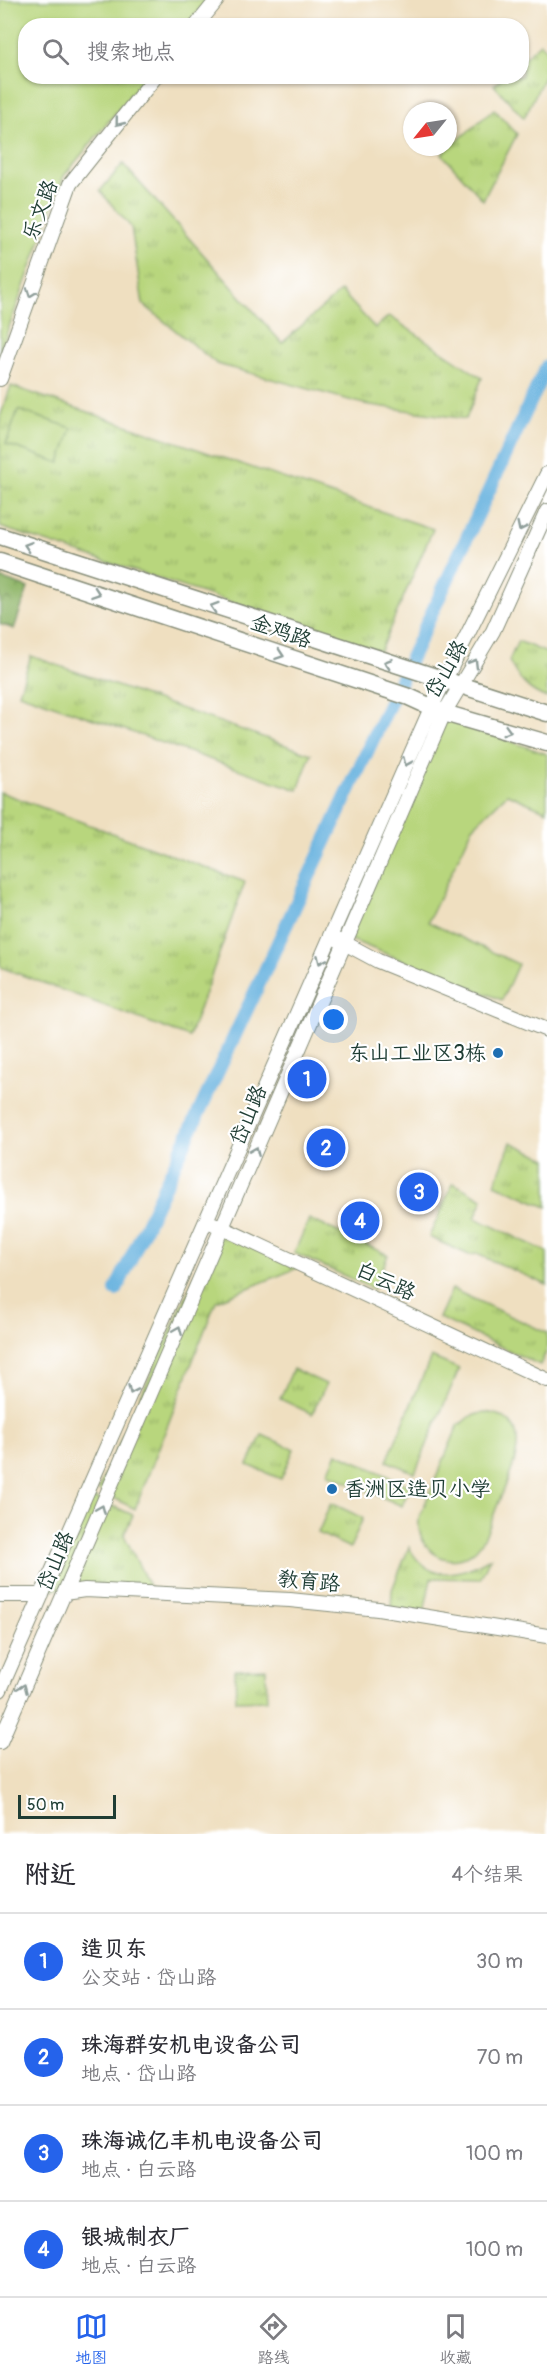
<!DOCTYPE html>
<html lang="zh">
<meta charset="utf-8">
<style>
body{margin:0;font-family:Pangolin,"LXGW WenKai TC",sans-serif;background:#f2f2f3;color:#2b2b33}
.compass{position:absolute;left:403px;top:102px;width:54px;height:54px;border-radius:50%;background:#fff;box-shadow:0 2px 4px #0004;rotate:240deg}
.scale{position:absolute;left:18px;bottom:15px;width:98px;box-sizing:border-box;padding-left:6px;border:3px solid #1f3d34;border-top:0;font-size:16px;line-height:21px;white-space:nowrap;color:#1f3d34;-webkit-text-stroke:4px #fff;paint-order:stroke}
.you{position:absolute;left:334px;top:1020px;width:21px;height:21px;margin:-15px;border:4px solid #fff;border-radius:50%;background:#1a73e8;box-shadow:0 0 0 9px #1a73e833}
.badge{display:grid;place-items:center;width:39px;height:39px;border-radius:50%;background:#2563eb;color:#fff;font-size:20px;font-weight:700}
.pin{position:absolute;translate:-50% -50%;border:3px solid #fff;box-shadow:0 2px 6px #0006}
.list{margin:0;padding:0;list-style:none}
h2{display:flex;justify-content:space-between;align-items:center;height:78px;margin:0;padding:0 24px;font-size:26px}
h2 small{font-size:20px;font-weight:400;color:#7c7c81}
.list li{display:grid;grid-template-columns:39px 1fr auto;gap:18px;align-items:center;box-sizing:border-box;height:96px;padding:0 24px;border-top:2px solid #e1e1e2}
.list b{display:block;font-size:22px;white-space:nowrap}
.list p{margin:0;font-size:20px;white-space:nowrap;color:#7c7c81}
.list em{font-size:20px;font-style:normal;color:#7c7c81}
.icon{flex:none;width:33px;height:33px;fill:none;stroke:currentColor;stroke-width:2;stroke-linecap:round;stroke-linejoin:round}
.map{position:relative;flex:none;width:547px;height:1834px;overflow:hidden}
.search{position:absolute;background:#fff;box-shadow:0 2px 4px #0004;left:18px;right:18px;top:18px;height:66px;display:flex;align-items:center;gap:15px;box-sizing:border-box;padding:0 21px;border-radius:24px;color:#7c7c81;font-size:22px}
.sheet{height:462px;background:#fff}
nav{display:flex;justify-content:space-around;align-items:center;box-sizing:border-box;height:84px;border-top:2px solid #e1e1e2;background:#fff;font-size:16px;color:#7c7c81}
nav a{display:grid;justify-items:center;gap:3px}
nav .on{color:#2563eb}
.map>svg:first-child{display:block}
</style>
<div class="map">
<svg width="547" height="1834" viewBox="0 0 547 1834">
<defs>
<pattern id="grass-tufts" width="24" height="20" patternUnits="userSpaceOnUse" patternTransform="scale(1.5)"><rect width="24" height="20" fill="#b8d67d"/><path d="M3 7l-1-3M5 7V3M7 7l1-3M15 17l-1-3M17 17v-4M19 17l1-3" fill="none" stroke="#95af67"/></pattern>
<pattern id="forest-crowns" width="20" height="18" patternUnits="userSpaceOnUse" patternTransform="scale(1.5)"><rect width="20" height="18" fill="#92b76c"/><path d="M2 6a3 3 0 1 1 6 0M12 15a3 3 0 1 1 6 0" fill="none" stroke="#77965a"/></pattern>
</defs>
<rect width="100%" height="100%" fill="#fff"/>
<filter id="ink" filterUnits="userSpaceOnUse"><feTurbulence type="fractalNoise" baseFrequency=".0167" numOctaves="2"/><feDisplacementMap in="SourceGraphic" scale="12" xChannelSelector="R" yChannelSelector="G"/><feConvolveMatrix kernelMatrix="1 2 1 2 8 2 1 2 1" color-interpolation-filters="sRGB"/></filter>
<filter id="wash" filterUnits="userSpaceOnUse"><feTurbulence type="fractalNoise" baseFrequency=".008" numOctaves="4" result="noise"/><feDisplacementMap in="SourceGraphic" scale="24" xChannelSelector="R" yChannelSelector="G"/><feGaussianBlur stdDeviation="1.35" result="paint"/><feColorMatrix in="noise" values="0 0 0 0 0 0 0 0 0 0 0 0 0 0 0 0 0 1.4 0 .05"/><feComposite in="paint" operator="in"/></filter>
<g filter="url(#wash)">
<rect width="100%" height="100%" fill="#efdfc0"/>
<path fill="url(#grass-tufts)" stroke="#6c8a58" stroke-width="1.5" d="M540 43 547 50V71L524 118 494 85 503 77 522 76V60Z
M494 109 517 134 483 200 442 154Z
M123 164 282 343 341 291 375 328 389 316 482 378 466 419 364 404 217 364 143 304 131 227 100 191Z
M11 386 433 529 380 651 0 527V417Z
M518 641 547 653V698C528 691 518 679 509 661Z
M31 656 311 754 298 790 19 693Z
M0 792 245 882 189 1037 0 967Z
M511 1142 547 1159V1207L495 1184Z
M453 1183 483 1199 475 1218 547 1252V1285L477 1254 469 1255 429 1237Z
M309 1219 388 1255 374 1289 294 1253Z
M217 1228 300 1267 216 1301 135 1509 98 1490Z
M452 1289 547 1333V1350L540 1365 439 1318Z
M293 1369 326 1384 312 1414 280 1399Z
M262 1435 294 1449 281 1479 248 1465Z
M92 1497 133 1515 124 1535 150 1588 51 1589Z
M331 1503 363 1518 350 1548 318 1533Z
M409 1547C428 1584 460 1576 490 1558L480 1579 431 1578 424 1613 391 1607 392 1590Z
M266 1669 267 1700 236 1701 235 1670Z"/>
<path fill="url(#forest-crowns)" stroke="#587a50" stroke-width="1.5" d="M0 578 28 588 14 629 0 624Z"/>
<path fill="#b8d67d" stroke="#6c8a58" stroke-width="1.5" d="M0 0H207L187 25 26 26V76L145 77 64 176 0 352Z
M18 410 72 428 60 463 6 444Z
M442 717 547 754V811L507 794 473 827 428 922 518 964 502 1000 349 939Z
M431 1357 459 1369 415 1473 387 1461Z
M484 1412C541 1418 510 1473 498 1504 492 1518 487 1538 476 1549 451 1574 415 1550 419 1518L458 1426 469 1417Z
M337 1453 410 1486 402 1506 328 1473Z"/>
<g fill="none" stroke-linecap="round" stroke-linejoin="round">
<path stroke="#67b2df" stroke-width="14" d="M116 1290 547 366"/>
</g>
</g>
<g filter="url(#ink)">
<g fill="none" stroke-linecap="round" stroke-linejoin="round">
<defs>
<path id="minor" d="M196 26 217 0
M0 379 70 184 156 76
M337 939 378 961 547 1030
M214 1224 547 1380
M64 1593 85 1590 290 1600 378 1609 547 1636
M0 1595H42
M0 1690 431 708 547 474
M0 1742 444 713 493 631 547 511"/>
<path id="major" d="M0 536 547 713
M0 562 409 697 444 713 547 743"/>
</defs>
<use href="#minor" stroke="#878e7a" stroke-width="16"/>
<use href="#major" stroke="#878e7a" stroke-width="19"/>
<use href="#minor" stroke="#fff" stroke-width="14"/>
<use href="#major" stroke="#fff" stroke-width="16"/>
</g>
<defs><path id="oneway-chevron" d="M-2-3.5L2.5 0L-2 3.5" fill="none" stroke-width="1.6" stroke-linecap="round" stroke-linejoin="round" transform="scale(1.5)"/></defs>
<g stroke="#8f9e9a">
<use href="#oneway-chevron" transform="translate(119 122) rotate(129)"/>
<use href="#oneway-chevron" transform="translate(31 293) rotate(110)"/>
<use href="#oneway-chevron" transform="translate(521 527) rotate(116)"/>
<use href="#oneway-chevron" transform="translate(28 546) rotate(-162)"/>
<use href="#oneway-chevron" transform="translate(96 593) rotate(19)"/>
<use href="#oneway-chevron" transform="translate(214 607) rotate(-162)"/>
<use href="#oneway-chevron" transform="translate(280 655) rotate(19)"/>
<use href="#oneway-chevron" transform="translate(388 663) rotate(-162)"/>
<use href="#oneway-chevron" transform="translate(474 663) rotate(-59)"/>
<use href="#oneway-chevron" transform="translate(507 731) rotate(16)"/>
<use href="#oneway-chevron" transform="translate(407 762) rotate(114)"/>
<use href="#oneway-chevron" transform="translate(321 960) rotate(114)"/>
<use href="#oneway-chevron" transform="translate(255 1151) rotate(-67)"/>
<use href="#oneway-chevron" transform="translate(178 1330) rotate(-67)"/>
<use href="#oneway-chevron" transform="translate(132 1390) rotate(114)"/>
<use href="#oneway-chevron" transform="translate(101 1509) rotate(-67)"/>
<use href="#oneway-chevron" transform="translate(23 1688) rotate(-67)"/>
</g>
</g>
<g fill="#1f6fb2" stroke="#fff" stroke-width="2">
<circle cx="498" cy="1053" r="6"/>
<circle cx="332" cy="1489" r="6"/>
</g>
<g text-anchor="middle" stroke-width="4.5" stroke-linejoin="round" paint-order="stroke">
<g font-size="21" fill="#1f3d34" stroke="#fff">
<text transform="translate(40 210) rotate(-69)" y="7">乐文路</text>
<text transform="translate(281 631) rotate(19)" y="7">金鸡路</text>
<text transform="translate(446 669) rotate(-60)" y="7">岱山路</text>
<text transform="translate(248 1115) rotate(-67)" y="7">岱山路</text>
<text transform="translate(386 1281) rotate(25)" y="7">白云路</text>
<text transform="translate(55 1561) rotate(-67)" y="7">岱山路</text>
<text transform="translate(309 1581) rotate(5)" y="7">教育路</text>
</g>
<g font-size="21" fill="#1f3d34" stroke="#fff" text-anchor="end">
<text x="486" y="1060">东山工业区3栋</text>
<text x="344" y="1496" text-anchor="start">香洲区造贝小学</text>
</g>
</g>
</svg>
<svg class="compass" viewBox="-18 -18 36 36"><path d="M0-13l5 13h-10z" fill="#e53935"/><path d="M0 13l5-13h-10z" fill="#7c7c81"/></svg>
<div class="scale">50 m</div>
<div class="you"></div>
<div class="pin badge" style="left:307px;top:1079px">1</div>
<div class="pin badge" style="left:326px;top:1148px">2</div>
<div class="pin badge" style="left:419px;top:1192px">3</div>
<div class="pin badge" style="left:360px;top:1221px">4</div>
<div class="search"><svg class="icon" aria-label="search" viewBox="0 0 24 24"><circle cx="10" cy="10" r="6"/><path d="M15 15l6 6"/></svg>搜索地点</div>
</div>
<section class="sheet">
<h2>附近<small>4个结果</small></h2>
<ul class="list">
<li><span class="badge">1</span><div><b>造贝东</b><p>公交站 · 岱山路</p></div><em>30 m</em></li>
<li><span class="badge">2</span><div><b>珠海群安机电设备公司</b><p>地点 · 岱山路</p></div><em>70 m</em></li>
<li><span class="badge">3</span><div><b>珠海诚亿丰机电设备公司</b><p>地点 · 白云路</p></div><em>100 m</em></li>
<li><span class="badge">4</span><div><b>银城制衣厂</b><p>地点 · 白云路</p></div><em>100 m</em></li>
</ul>
</section>
<nav>
<a class="on"><svg class="icon" aria-label="map" viewBox="0 0 24 24"><path d="M3 6l6-2 6 2 6-2v14l-6 2-6-2-6 2zM9 4v14M15 6v14"/></svg>地图</a>
<a><svg class="icon" aria-label="directions" viewBox="0 0 24 24"><path d="M12 3l9 9-9 9-9-9zM9 14v-3h6M13 9l2 2-2 2"/></svg>路线</a>
<a><svg class="icon" aria-label="saved" viewBox="0 0 24 24"><path d="M7 4h10v16l-5-4-5 4z"/></svg>收藏</a>
</nav>
